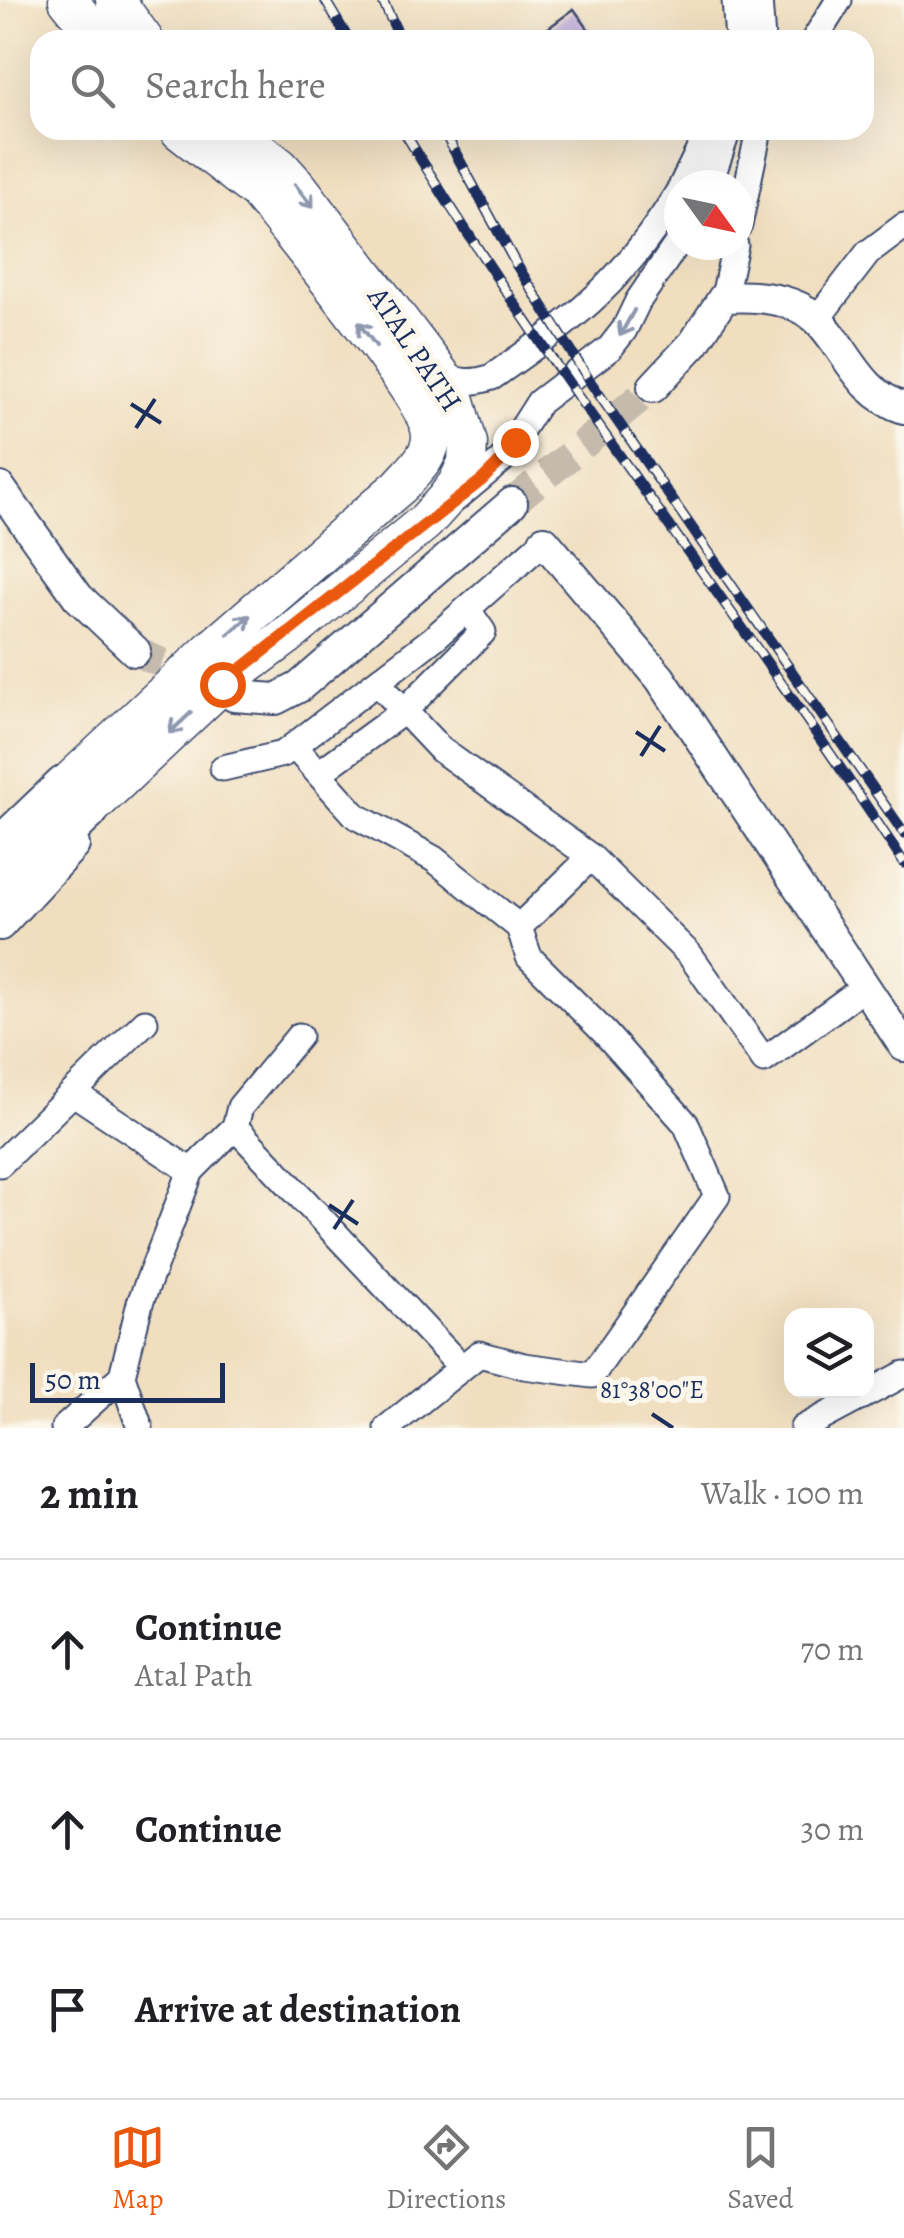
<!DOCTYPE html>
<meta charset="utf-8">
<style>
body{margin:0;font-family:Alegreya,serif;background:#f2f2f2;color:#202124}
.controls{position:absolute;right:30px;bottom:30px;display:grid;overflow:hidden;border-radius:20px;box-shadow:0 10px 40px #0002}
.controls button{width:90px;height:90px;display:grid;place-items:center;padding:0;border:0;border-bottom:2px solid #e0e0e0;background:#fff;color:#202124;font:50px sans-serif}
.compass{position:absolute;left:664px;top:170px;width:90px;height:90px;border-radius:50%;background:#fff;box-shadow:0 10px 40px #0002;rotate:123deg}
.scale{position:absolute;left:30px;bottom:25px;width:195px;box-sizing:border-box;padding-left:10px;border:5px solid #1b2f5e;border-top:0;font-size:28px;line-height:35px;white-space:nowrap;color:#1b2f5e;-webkit-text-stroke:8px #fbf7ec;paint-order:stroke}
.stop{position:absolute;width:30px;height:30px;margin:-22px;border:8px solid #ea580c;border-radius:50%;background:#fff}
.stop.end{background:#ea580c;border-color:#fff;box-shadow:0 2px 10px #0008}
.list{margin:0;padding:0;list-style:none}
h2{display:flex;justify-content:space-between;align-items:center;height:130px;margin:0;padding:0 40px;font-size:42px}
h2 small{font-size:32px;font-weight:400;color:#757577}
.list li{display:grid;grid-template-columns:65px 1fr auto;gap:30px;align-items:center;box-sizing:border-box;height:180px;padding:0 40px;border-top:2px solid #e0e0e0}
.list b{display:block;font-size:38px;white-space:nowrap}
.list p{margin:0;font-size:32px;white-space:nowrap;color:#757577}
.list em{font-size:32px;font-style:normal;color:#757577}
.icon{flex:none;width:55px;height:55px;fill:none;stroke:currentColor;stroke-width:2;stroke-linecap:round;stroke-linejoin:round}
.map{position:relative;flex:none;width:904px;height:1428px;overflow:hidden}
.search{position:absolute;background:#fff;box-shadow:0 10px 40px #0002;left:30px;right:30px;top:30px;height:110px;display:flex;align-items:center;gap:25px;box-sizing:border-box;padding:0 35px;border-radius:30px;color:#757577;font-size:38px}
.sheet{height:670px;background:#fff}
nav{display:flex;justify-content:space-around;align-items:center;box-sizing:border-box;height:140px;border-top:2px solid #e0e0e0;background:#fff;font-size:28px;color:#757577}
nav a{display:grid;justify-items:center;gap:5px}
nav .on{color:#ea580c}
.map>svg:first-child{display:block}
</style>
<div class="map">
<svg width="904" height="1428" viewBox="0 0 904 1428">
<rect width="100%" height="100%" fill="#fbf7ec"/>
<filter id="ink" filterUnits="userSpaceOnUse"><feTurbulence type="fractalNoise" baseFrequency=".01" numOctaves="2"/><feDisplacementMap in="SourceGraphic" scale="20" xChannelSelector="R" yChannelSelector="G"/><feConvolveMatrix kernelMatrix="1 2 1 2 8 2 1 2 1" color-interpolation-filters="sRGB"/></filter>
<filter id="wash" filterUnits="userSpaceOnUse"><feTurbulence type="fractalNoise" baseFrequency=".0048" numOctaves="4" result="noise"/><feDisplacementMap in="SourceGraphic" scale="40" xChannelSelector="R" yChannelSelector="G"/><feGaussianBlur stdDeviation="2.25" result="paint"/><feColorMatrix in="noise" values="0 0 0 0 0 0 0 0 0 0 0 0 0 0 0 0 0 1.4 0 .05"/><feComposite in="paint" operator="in"/></filter>
<g filter="url(#wash)">
<rect width="100%" height="100%" fill="#f0debf"/>
<g id="blocks">
<path fill="#b59fd7" d="M574 9 596 40H531L551 26Z"/>
</g>
</g>
<g filter="url(#ink)">
<use href="#blocks" fill-opacity="0" stroke="#3b496d" stroke-width="2.5"/>
<g fill="none" stroke-linecap="round" stroke-linejoin="round">
<path stroke="#c5bbac" stroke-width="30" stroke-dasharray="30 15" stroke-linecap="butt" d="M512 503 653 387
M135 651 201 681"/>
<defs>
<path id="minor" d="M735 0 738 40
M759 0 762 40
M814 40 839 0
M682 185 709 130
M709 185 728 130
M739 225 759 130
M724 297 735 245
M817 319 868 253 904 226
M440 374C460 383 471 384 492 377 576 319 626 279 679 191
M453 501 502 460 539 402 610 348 624 330 638 301 679 241
M377 682 441 750 591 857
M294 746 356 816 434 859 519 927
M223 768 283 754 434 638 544 541
M319 773 404 711 483 632 467 609
M75 1094 191 1171 235 1127 240 1107 299 1036
M235 1127 460 1366
M0 1164 145 1022
M64 1428 122 1376
M140 1428 122 1376 140 1303 191 1171
M387 1428 479 1354 524 1366 592 1375 717 1196 686 1124 604 1032 529 957 519 927 591 857 690 955 764 1060 866 986
M803 1428 904 1374"/>
<path id="tertiary" d="M653 387 694 343 724 297C755 295 795 297 819 321 849 353 859 393 904 408
M0 488 78 597 135 651
M544 541 660 678 904 1046
M234 696 276 699 299 687 512 503
M0 925 74 845"/>
<path id="primary" d="M68 0 100 40
M115 0 144 40
M65 786 214 647 400 486C413 471 432 456 431 435 430 402 301 246 273 210L257 191 179 130
M88 810 222 684 288 635 425 522 444 501 457 484 467 463 468 443 456 401 440 374 299 188 280 167 233 130"/>
<path id="trunk" d="M0 848 65 786
M0 894 88 810"/>
</defs>
<use href="#minor" stroke="#3b496d" stroke-width="29"/>
<use href="#tertiary" stroke="#3b496d" stroke-width="34"/>
<use href="#primary" stroke="#3b496d" stroke-width="41"/>
<use href="#trunk" stroke="#3b496d" stroke-width="44"/>
<use href="#minor" stroke="#fff" stroke-width="25"/>
<use href="#tertiary" stroke="#fff" stroke-width="30"/>
<use href="#primary" stroke="#fff" stroke-width="38"/>
<use href="#trunk" stroke="#fff" stroke-width="40"/>
<defs>
<path id="rail" d="M325 0 349 40
M382 0 401 40
M403 130C556 383 742 616 904 863
M443 130 516 264 591 383 904 833"/>
</defs>
<use href="#rail" stroke="#1b2f5e" stroke-width="11"/>
<use href="#rail" stroke="#fbf7ec" stroke-width="8" stroke-dasharray="22" stroke-linecap="butt"/>
</g>
<defs><path id="oneway-shaft" d="M-6 0H5M1.5-3L5.5 0L1.5 3" fill="none" stroke-width="1.6" stroke-linecap="round" stroke-linejoin="round" transform="scale(2.5)"/></defs>
<g stroke="#8d97ae">
<use href="#oneway-shaft" transform="translate(304 196) rotate(52)"/>
<use href="#oneway-shaft" transform="translate(627 323) rotate(119)"/>
<use href="#oneway-shaft" transform="translate(367 334) rotate(-127)"/>
<use href="#oneway-shaft" transform="translate(239 625) rotate(-41)"/>
<use href="#oneway-shaft" transform="translate(180 723) rotate(137)"/>
</g>
</g>
<g fill="none" stroke-linecap="round" stroke-linejoin="round" filter="url(#ink)">
<path stroke="#ea580c" stroke-width="12" d="M222 684 482 480 502 460 515 442"/>
</g>
<path fill="none" stroke="#1b2f5e" stroke-width="4" d="M131 404 161 423M136 428 155 399M636 732 665 751M641 756 660 726M329 1205 358 1224M334 1229 353 1200M652 1414 673 1428"/>
<g text-anchor="middle" stroke-width="10" stroke-linejoin="round" paint-order="stroke">
<g font-size="30" fill="#1b2f5e" stroke="#fbf7ec">
<text transform="translate(415 349) rotate(56)" y="10">ATAL PATH</text>
</g>
</g>
<g font-size="25" text-anchor="middle" fill="#1b2f5e" stroke="#fbf7ec" stroke-width="10" stroke-linejoin="round" paint-order="stroke">
<text x="652" y="1398">81°38'00"E</text>
</g>
</svg>
<div class="controls">
<button><svg class="icon" aria-label="layers" viewBox="0 0 24 24"><path d="M12 4l9 5-9 5-9-5zM3 14l9 5 9-5"/></svg></button>
</div>
<svg class="compass" viewBox="-18 -18 36 36"><path d="M0-13l5 13h-10z" fill="#e53935"/><path d="M0 13l5-13h-10z" fill="#757577"/></svg>
<div class="scale">50 m</div>
<div class="stop" style="left:222px;top:684px"></div>
<div class="stop end" style="left:515px;top:442px"></div>
<div class="search"><svg class="icon" aria-label="search" viewBox="0 0 24 24"><circle cx="10" cy="10" r="6"/><path d="M15 15l6 6"/></svg>Search here</div>
</div>
<section class="sheet">
<h2>2 min<small>Walk · 100 m</small></h2>
<ul class="list">
<li><svg class="icon" aria-label="ahead" viewBox="0 0 24 24"><path d="M12 20V5M6 11l6-6 6 6"/></svg><div><b>Continue</b><p>Atal Path</p></div><em>70 m</em></li>
<li><svg class="icon" aria-label="ahead" viewBox="0 0 24 24"><path d="M12 20V5M6 11l6-6 6 6"/></svg><div><b>Continue</b></div><em>30 m</em></li>
<li><svg class="icon" aria-label="arrive" viewBox="0 0 24 24"><path d="M6 21V4h12l-3 4 3 4H6"/></svg><div><b>Arrive at destination</b></div></li>
</ul>
</section>
<nav>
<a class="on"><svg class="icon" aria-label="map" viewBox="0 0 24 24"><path d="M3 6l6-2 6 2 6-2v14l-6 2-6-2-6 2zM9 4v14M15 6v14"/></svg>Map</a>
<a><svg class="icon" aria-label="directions" viewBox="0 0 24 24"><path d="M12 3l9 9-9 9-9-9zM9 14v-3h6M13 9l2 2-2 2"/></svg>Directions</a>
<a><svg class="icon" aria-label="saved" viewBox="0 0 24 24"><path d="M7 4h10v16l-5-4-5 4z"/></svg>Saved</a>
</nav>
